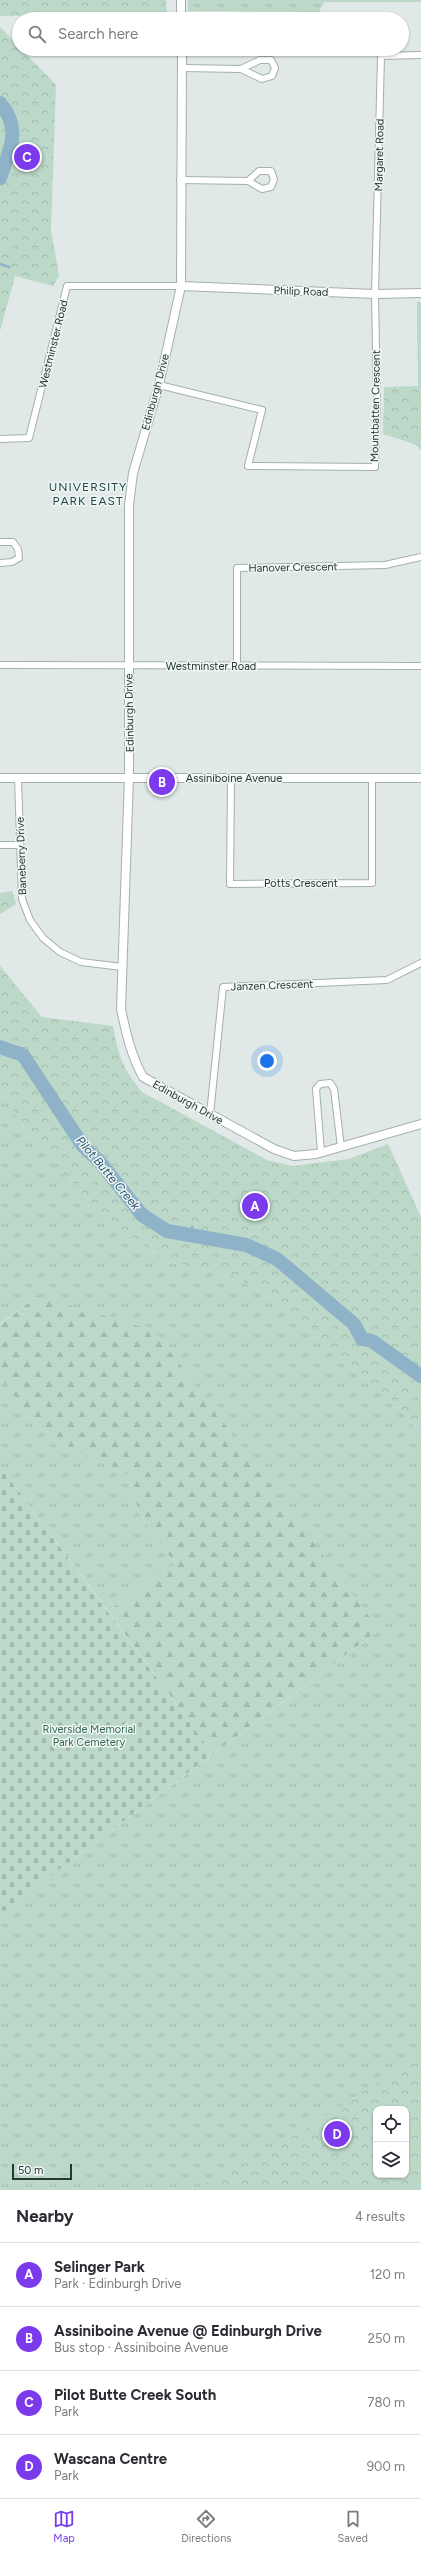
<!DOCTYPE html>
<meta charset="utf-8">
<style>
body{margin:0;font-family:Figtree,sans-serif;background:#f7f7f7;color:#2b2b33}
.controls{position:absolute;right:12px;bottom:12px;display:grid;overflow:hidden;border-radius:8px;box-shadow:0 1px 3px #0004}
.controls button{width:36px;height:36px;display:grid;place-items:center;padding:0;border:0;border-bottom:1px solid #e1e1e2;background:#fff;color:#2b2b33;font:20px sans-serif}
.scale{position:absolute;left:12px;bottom:10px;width:60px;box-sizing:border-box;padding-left:4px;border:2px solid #233736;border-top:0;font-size:11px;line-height:14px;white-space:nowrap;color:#233736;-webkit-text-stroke:3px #f0f6f4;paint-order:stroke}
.you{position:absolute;left:267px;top:1061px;width:14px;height:14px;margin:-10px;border:3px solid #fff;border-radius:50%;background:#1a73e8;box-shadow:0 0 0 6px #1a73e833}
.badge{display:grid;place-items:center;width:26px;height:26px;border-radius:50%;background:#7c3aed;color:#fff;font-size:13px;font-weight:700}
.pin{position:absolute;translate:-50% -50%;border:2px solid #fff;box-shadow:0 1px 4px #0006}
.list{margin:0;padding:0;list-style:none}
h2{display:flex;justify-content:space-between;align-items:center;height:52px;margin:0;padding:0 16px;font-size:17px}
h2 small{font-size:13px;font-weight:400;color:#7c7c81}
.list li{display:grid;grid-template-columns:26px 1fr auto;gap:12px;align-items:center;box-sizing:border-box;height:64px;padding:0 16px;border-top:1px solid #e1e1e2}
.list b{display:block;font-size:15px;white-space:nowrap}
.list p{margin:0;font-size:13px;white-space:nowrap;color:#7c7c81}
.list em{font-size:13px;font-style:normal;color:#7c7c81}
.icon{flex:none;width:22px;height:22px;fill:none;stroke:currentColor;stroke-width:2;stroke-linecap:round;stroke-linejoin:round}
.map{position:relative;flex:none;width:421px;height:2190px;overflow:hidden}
.search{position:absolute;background:#fff;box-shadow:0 1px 3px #0004;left:12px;right:12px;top:12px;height:44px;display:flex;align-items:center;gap:10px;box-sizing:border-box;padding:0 14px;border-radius:22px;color:#7c7c81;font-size:15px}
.sheet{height:308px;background:#fff}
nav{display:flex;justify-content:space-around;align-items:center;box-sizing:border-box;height:56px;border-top:1px solid #e1e1e2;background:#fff;font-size:11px;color:#7c7c81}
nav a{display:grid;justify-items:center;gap:2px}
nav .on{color:#7c3aed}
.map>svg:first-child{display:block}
</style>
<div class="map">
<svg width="421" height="2190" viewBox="0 0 421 2190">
<defs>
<pattern id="grass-tufts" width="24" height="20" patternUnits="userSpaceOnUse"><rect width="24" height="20" fill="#bbd8c9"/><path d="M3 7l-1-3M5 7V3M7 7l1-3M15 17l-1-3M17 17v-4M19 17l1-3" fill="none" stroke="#a0baad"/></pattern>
<pattern id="forest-firs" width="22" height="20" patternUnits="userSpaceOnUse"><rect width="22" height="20" fill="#bbd8c9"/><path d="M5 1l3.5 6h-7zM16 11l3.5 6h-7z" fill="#a0baad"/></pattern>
<pattern id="cemetery-stones" width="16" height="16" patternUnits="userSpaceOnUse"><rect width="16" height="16" fill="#bbd8c9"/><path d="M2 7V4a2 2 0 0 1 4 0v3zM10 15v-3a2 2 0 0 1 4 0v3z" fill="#a0baad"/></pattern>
<pattern id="park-crowns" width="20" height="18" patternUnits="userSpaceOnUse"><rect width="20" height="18" fill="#bbd8c9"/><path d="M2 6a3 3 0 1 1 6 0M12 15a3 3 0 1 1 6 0" fill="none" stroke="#a0baad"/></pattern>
</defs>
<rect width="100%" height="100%" fill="#e0e9e7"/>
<path fill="url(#grass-tufts)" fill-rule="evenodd" d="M188 0H421V2H324L319 12 188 11Z
M0 1096 6 1099 31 1139 104 1216 126 1234 172 1263 234 1276 294 1313 345 1365 388 1396 421 1434V2190H0V1914L379 1630 37 1296 0 1324ZM376 2109H406V2175H376Z
M0 1377 47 1437 128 1474 140 1515 175 1564 108 1611 0 1466Z"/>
<path fill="url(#forest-firs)" d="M37 1296 155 1331 379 1630 213 1754 108 1611 175 1564 140 1515 128 1474 47 1437 0 1377V1325Z"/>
<path fill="url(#cemetery-stones)" d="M0 1466 213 1754 0 1914Z"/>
<path fill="url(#park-crowns)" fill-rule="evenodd" d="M0 0H166L167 14 0 16Z
M0 27 56 85 51 230 59 276 53 286 15 276 0 331Z
M417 302H421V451L417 445 383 434 384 387 418 386Z
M12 891 16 904 0 914V893Z
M0 966 42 1017 113 1026C118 1055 123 1069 142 1092L267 1160 292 1166 349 1159 388 1144 421 1217V1434L388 1396 345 1365 294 1313 234 1276 172 1263 126 1234 104 1216 31 1139 6 1099 0 1096Z
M421 2055V2190H192L258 2159ZM376 2109H406V2175H376Z"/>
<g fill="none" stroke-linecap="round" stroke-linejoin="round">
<path stroke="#8eb2c8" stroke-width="2.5" d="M0 264 9 267
M192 1227 195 1236"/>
<path stroke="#8eb2c8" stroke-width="14" d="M0 103C22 129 10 149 0 178
M0 1047 23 1055 83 1146 100 1162 142 1215 167 1231 246 1245 277 1259 354 1324 362 1339 372 1341 421 1376"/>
<defs>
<path id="minor" d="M182 68 241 69 262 79 272 76 275 68 271 60H260L241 69
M180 180 248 181 262 189 271 187 274 179 271 171H259L248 181
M159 385 262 410 248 466 375 467 377 404 375 294 381 56 421 55
M0 439 29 438 67 286H181
M0 542H13L18 549 19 558 12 562 0 563
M0 665 421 666
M237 665V568L385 565 421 557
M18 778 22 899 30 920 43 938 60 952 81 962 122 967
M231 779 230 884 372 883V778
M0 845H20
M210 1114 223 987 387 980 421 963
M321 1152 316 1089 320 1084 330 1083 334 1089 341 1147"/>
<path id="tertiary" d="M181 0V19
M182 49 181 286 159 385 133 473 129 505V777L121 1009C126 1033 131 1055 143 1077L274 1149 294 1156 316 1154 421 1124
M181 286 375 294 421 293
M0 778H421"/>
</defs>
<use href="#minor" stroke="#a4b0ae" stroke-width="8"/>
<use href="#tertiary" stroke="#a4b0ae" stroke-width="10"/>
<use href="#minor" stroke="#fff" stroke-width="6"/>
<use href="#tertiary" stroke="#fff" stroke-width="8"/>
</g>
<g text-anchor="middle" stroke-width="3" stroke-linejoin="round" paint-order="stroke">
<g font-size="11" fill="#233736" stroke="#f0f6f4">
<text transform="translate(379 155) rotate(-89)" y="4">Margaret Road</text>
<text transform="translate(301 291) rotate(2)" y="4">Philip Road</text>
<text transform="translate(53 344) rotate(-76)" y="4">Westminster Road</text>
<text transform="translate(155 392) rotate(-75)" y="4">Edinburgh Drive</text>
<text transform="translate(375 406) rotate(-89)" y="4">Mountbatten Crescent</text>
<text transform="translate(293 567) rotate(-1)" y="4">Hanover Crescent</text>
<text x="211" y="670">Westminster Road</text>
<text transform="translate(129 713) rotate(-91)" y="4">Edinburgh Drive</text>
<text x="234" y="782">Assiniboine Avenue</text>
<text transform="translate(21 856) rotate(-92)" y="4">Baneberry Drive</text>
<text x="301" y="887">Potts Crescent</text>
<text transform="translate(272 985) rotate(-2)" y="4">Janzen Crescent</text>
<text transform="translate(188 1102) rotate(29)" y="4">Edinburgh Drive</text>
</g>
<g font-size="11" fill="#326954" stroke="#f0f6f4">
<text x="89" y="1733">Riverside Memorial<tspan x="89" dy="13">Park Cemetery</tspan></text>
</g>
<g font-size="12" letter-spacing="1" fill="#214746" stroke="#f0f6f4">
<text x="88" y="491">UNIVERSITY<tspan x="88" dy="14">PARK EAST</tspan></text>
</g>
<g font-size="12" font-style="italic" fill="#254f6b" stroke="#f0f6f4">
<text transform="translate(108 1173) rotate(50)" y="4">Pilot Butte Creek</text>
</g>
</g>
</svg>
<div class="controls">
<button><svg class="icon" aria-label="locate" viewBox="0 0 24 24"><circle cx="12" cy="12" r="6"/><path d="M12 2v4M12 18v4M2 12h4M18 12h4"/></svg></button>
<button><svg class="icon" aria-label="layers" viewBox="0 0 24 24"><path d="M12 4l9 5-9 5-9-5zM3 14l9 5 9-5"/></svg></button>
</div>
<div class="scale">50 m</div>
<div class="you"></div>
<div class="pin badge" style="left:255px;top:1206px">A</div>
<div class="pin badge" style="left:162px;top:782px">B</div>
<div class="pin badge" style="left:27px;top:157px">C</div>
<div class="pin badge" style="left:337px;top:2134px">D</div>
<div class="search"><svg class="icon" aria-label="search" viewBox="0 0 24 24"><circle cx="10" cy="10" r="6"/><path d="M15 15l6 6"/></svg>Search here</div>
</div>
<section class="sheet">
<h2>Nearby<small>4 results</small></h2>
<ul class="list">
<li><span class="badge">A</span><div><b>Selinger Park</b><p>Park · Edinburgh Drive</p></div><em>120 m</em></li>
<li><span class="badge">B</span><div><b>Assiniboine Avenue @ Edinburgh Drive</b><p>Bus stop · Assiniboine Avenue</p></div><em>250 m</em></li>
<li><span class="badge">C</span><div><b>Pilot Butte Creek South</b><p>Park</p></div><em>780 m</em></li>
<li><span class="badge">D</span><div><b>Wascana Centre</b><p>Park</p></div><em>900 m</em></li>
</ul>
</section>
<nav>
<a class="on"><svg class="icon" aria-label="map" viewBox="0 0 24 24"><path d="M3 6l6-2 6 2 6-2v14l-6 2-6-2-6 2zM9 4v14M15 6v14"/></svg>Map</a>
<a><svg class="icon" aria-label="directions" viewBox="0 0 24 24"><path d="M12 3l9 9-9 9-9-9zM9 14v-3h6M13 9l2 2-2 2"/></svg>Directions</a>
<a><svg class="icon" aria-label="saved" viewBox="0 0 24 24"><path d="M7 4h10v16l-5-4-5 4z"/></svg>Saved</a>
</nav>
